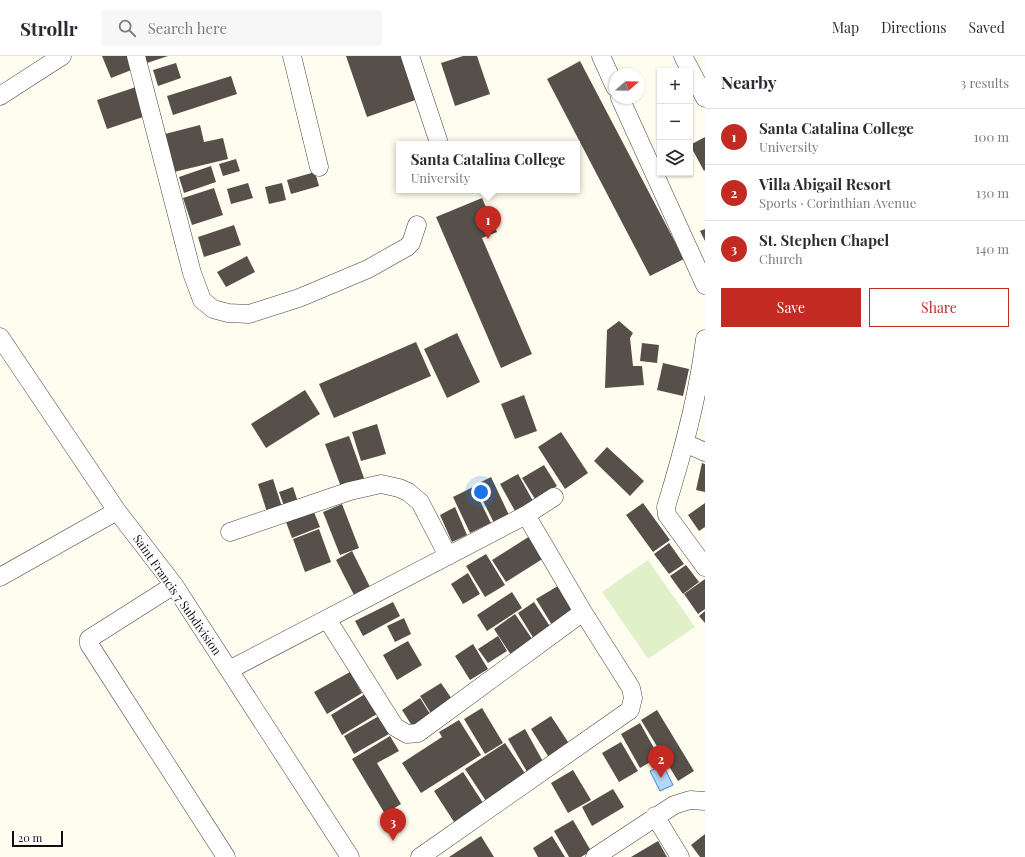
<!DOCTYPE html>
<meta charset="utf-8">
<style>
body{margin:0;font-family:"Playfair Display",serif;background:#f7f7f7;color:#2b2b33}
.controls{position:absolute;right:12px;top:12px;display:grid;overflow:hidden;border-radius:0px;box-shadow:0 1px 3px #0004}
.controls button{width:36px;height:36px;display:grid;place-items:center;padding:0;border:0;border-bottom:1px solid #e1e1e2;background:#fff;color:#2b2b33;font:20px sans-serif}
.compass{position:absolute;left:609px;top:12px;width:36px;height:36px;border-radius:50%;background:#fff;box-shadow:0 1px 3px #0004;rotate:70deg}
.scale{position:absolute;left:12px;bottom:10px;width:51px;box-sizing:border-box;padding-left:4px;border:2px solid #0e0e0e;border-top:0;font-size:11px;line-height:14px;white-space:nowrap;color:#0e0e0e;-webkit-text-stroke:3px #fff;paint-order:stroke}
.you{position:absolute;left:481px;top:436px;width:14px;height:14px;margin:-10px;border:3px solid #fff;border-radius:50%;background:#1a73e8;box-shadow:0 0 0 6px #1a73e833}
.badge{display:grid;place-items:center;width:26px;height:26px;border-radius:50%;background:#c22a22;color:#fff;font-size:13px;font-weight:700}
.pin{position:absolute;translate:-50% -33px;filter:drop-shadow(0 1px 2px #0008)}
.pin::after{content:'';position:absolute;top:21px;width:14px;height:12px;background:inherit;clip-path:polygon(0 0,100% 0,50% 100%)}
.popup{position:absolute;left:396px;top:85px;width:184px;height:52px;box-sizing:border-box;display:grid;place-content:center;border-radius:0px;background:#fff;filter:drop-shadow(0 1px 3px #0005);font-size:13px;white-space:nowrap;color:#7c7c81}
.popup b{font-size:15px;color:#2b2b33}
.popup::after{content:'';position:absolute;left:50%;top:100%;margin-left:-8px;border:8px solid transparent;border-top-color:#fff}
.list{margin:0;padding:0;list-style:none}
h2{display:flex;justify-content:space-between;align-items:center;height:52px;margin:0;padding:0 16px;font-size:17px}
h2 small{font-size:13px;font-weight:400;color:#7c7c81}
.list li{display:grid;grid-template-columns:26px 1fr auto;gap:12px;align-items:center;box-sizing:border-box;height:56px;padding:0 16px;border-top:1px solid #e1e1e2}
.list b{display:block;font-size:15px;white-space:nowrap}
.list p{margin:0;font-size:13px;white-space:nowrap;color:#7c7c81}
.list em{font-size:13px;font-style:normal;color:#7c7c81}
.actions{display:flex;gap:8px;padding:12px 16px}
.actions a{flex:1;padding:9px 0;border:1px solid #c22a22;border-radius:0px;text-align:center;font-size:14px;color:#c22a22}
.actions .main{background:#c22a22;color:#fff}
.icon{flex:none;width:22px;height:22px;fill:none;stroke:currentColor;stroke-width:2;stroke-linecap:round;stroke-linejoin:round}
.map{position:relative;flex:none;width:705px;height:801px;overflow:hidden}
header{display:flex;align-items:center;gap:24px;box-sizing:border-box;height:56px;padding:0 20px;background:#fff;border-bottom:1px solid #e1e1e2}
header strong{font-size:19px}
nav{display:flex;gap:22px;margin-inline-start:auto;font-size:14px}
.search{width:280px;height:36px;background:#f7f7f7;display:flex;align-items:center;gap:10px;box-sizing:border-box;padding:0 14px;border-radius:0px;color:#7c7c81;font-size:15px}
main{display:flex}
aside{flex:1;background:#fff}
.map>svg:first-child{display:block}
</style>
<header>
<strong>Strollr</strong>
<div class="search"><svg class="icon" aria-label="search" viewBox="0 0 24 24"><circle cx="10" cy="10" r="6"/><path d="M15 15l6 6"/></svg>Search here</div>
<nav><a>Map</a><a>Directions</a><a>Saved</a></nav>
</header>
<main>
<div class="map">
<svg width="705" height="801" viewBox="0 0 705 801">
<rect width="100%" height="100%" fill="#fffdef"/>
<path fill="#e0f1ca" d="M648 504 695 571 648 603 602 536Z"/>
<path fill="#b2d7f8" stroke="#3885d1" d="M663 709 673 729 660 735 650 715Z"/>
<path fill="#57504a" d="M102 0H135L139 11 111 22Z
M145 0H168L147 7Z
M346 0H407L421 42 367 61Z
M463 0H477L490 38 455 50 441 7Z
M580 5 684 203 650 220 547 23Z
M176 7 181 22 158 30 153 14Z
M231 20 237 38 173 59 167 40Z
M139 30 149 59 107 73 97 44Z
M200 69 204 86 223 82 228 103 174 116 165 78Z
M705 81V114L704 115 690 89Z
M236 103 240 115 223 120 219 108Z
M211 110 216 126 184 137 179 121Z
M315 116 319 130 291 138 287 124Z
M248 127 253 142 231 148 227 133Z
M282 127 286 144 269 148 265 131Z
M214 132 223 159 192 169 183 142Z
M482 142 497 176 482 182 532 298 501 312 436 161Z
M234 169 241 189 204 201 198 181Z
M705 173V185L700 175Z
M247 200 255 216 226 231 217 216Z
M619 265 633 277 630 282 633 310H642L644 329 605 332 607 274Z
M457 277 480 326 447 342 424 293Z
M416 286 431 320 334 362 319 328Z
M642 287 659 289 657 307 640 305Z
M663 307 689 313 683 340 657 334Z
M305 334 320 358 266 392 251 368Z
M524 339 537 375 515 383 501 348Z
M377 368 386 398 361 405 352 376Z
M561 376 588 417 565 433 538 391Z
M349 380 364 422 341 431 325 388Z
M607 391 644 425 630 440 594 405Z
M702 407 705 408V436L696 434Z
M544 409 557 430 535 443 522 422Z
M518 418 533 445 515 455 500 428Z
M491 421 509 459 494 467 475 429Z
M273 423 282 451 267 456 258 428Z
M293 431 298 446 284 450 279 436Z
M473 431 491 467 470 477 453 441Z
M643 447 670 484 653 496 626 459Z
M705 447V471L699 475 688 459Z
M342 448 359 492 340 499 323 456Z
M455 451 467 479 452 486 440 459Z
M314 456 320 471 292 482 286 466Z
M319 473 331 506 305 516 293 483Z
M530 480 544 502 506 526 492 504Z
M669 487 684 508 669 518 654 498Z
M352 495 370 531 354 539 336 504Z
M486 498 505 529 485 541 466 510Z
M686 509 699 526 683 538 670 520Z
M468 517 480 538 463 548 451 528Z
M705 523V553L698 558 684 538Z
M558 530 575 555 552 569 536 543Z
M512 536 522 552 487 575 477 559Z
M393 546 400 560 363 580 355 565Z
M534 546 551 572 534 583 518 557Z
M705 555V567L699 560Z
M515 558 537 590 515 605 494 573Z
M404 562 411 578 395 586 387 570Z
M498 580 507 595 488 607 478 593Z
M408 585 422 609 397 624 383 599Z
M473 588 488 613 470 624 455 600Z
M350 616 362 637 327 658 314 636Z
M441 627 454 646 432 659 420 640Z
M365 638 377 658 342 679 331 659Z
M420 642 432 661 414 673 402 654Z
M482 652 503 687 485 698 464 663Z
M657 654 694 715 678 725 641 664Z
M379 660 389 678 354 698 344 680Z
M551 660 570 689 550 703 531 673Z
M459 664 481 699 421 737 402 707 442 681 439 676Z
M640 667 659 701 640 712 621 678Z
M525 673 546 711 530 721 508 683Z
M390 680 399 695 377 707 401 748 385 758 352 703Z
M621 686 638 715 619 726 602 697Z
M505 687 528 722 488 748 465 713Z
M573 714 591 744 568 757 551 727Z
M463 716 485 750 456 769 434 735Z
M613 733 624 751 592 770 582 751Z
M573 764 591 795 581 801H569L554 775Z
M705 778V801H700L691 789Z
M481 780 494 801H449Z
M552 780 565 801H538L533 792Z
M658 785 667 801H631Z"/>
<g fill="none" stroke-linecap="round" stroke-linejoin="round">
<defs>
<path id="minor" d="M136 0 192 217 202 244 213 253 228 257 249 258 299 242 368 213 407 191 411 187 417 169
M292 0 319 111
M410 0 438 84
M601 0 615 31
M683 0 705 42
M0 40 62 0
M620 42 705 229
M0 281 117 455 174 529 350 801
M705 283C698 341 683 396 666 451L667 459 705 511
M685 387 705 396
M230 476 350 435 381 428 399 432 408 436 420 446 448 500
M0 521 117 455
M174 529 89 583V588L226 801
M327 563 395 671 407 678 418 677 583 556
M229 614 526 459 554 441
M655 760 680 801
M420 801 630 654 633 642 631 632 583 556 526 459
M595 801 674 749 690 744 705 745"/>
</defs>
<use href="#minor" stroke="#414141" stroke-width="19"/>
<use href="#minor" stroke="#fff" stroke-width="18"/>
</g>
<g text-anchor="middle" stroke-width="4" stroke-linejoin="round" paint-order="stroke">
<g font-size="12" fill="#0e0e0e" stroke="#fff">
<text transform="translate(177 539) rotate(55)" y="4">Saint Francis 7 Subdivision</text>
</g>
</g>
</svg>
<div class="controls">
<button>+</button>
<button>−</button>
<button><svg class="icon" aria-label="layers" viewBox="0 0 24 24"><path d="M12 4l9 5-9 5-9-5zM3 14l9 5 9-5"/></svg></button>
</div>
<svg class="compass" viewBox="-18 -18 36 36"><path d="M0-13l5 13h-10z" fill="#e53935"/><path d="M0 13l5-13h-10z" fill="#7c7c81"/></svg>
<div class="scale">20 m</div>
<div class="you"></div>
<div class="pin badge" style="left:488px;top:183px">1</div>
<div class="popup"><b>Santa Catalina College</b>University</div>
<div class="pin badge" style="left:661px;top:722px">2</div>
<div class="pin badge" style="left:393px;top:785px">3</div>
</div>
<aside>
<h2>Nearby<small>3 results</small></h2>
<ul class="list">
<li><span class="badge">1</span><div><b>Santa Catalina College</b><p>University</p></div><em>100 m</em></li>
<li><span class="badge">2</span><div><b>Villa Abigail Resort</b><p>Sports · Corinthian Avenue</p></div><em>130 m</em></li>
<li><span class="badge">3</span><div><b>St. Stephen Chapel</b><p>Church</p></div><em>140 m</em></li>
</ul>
<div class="actions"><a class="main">Save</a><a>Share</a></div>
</aside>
</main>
